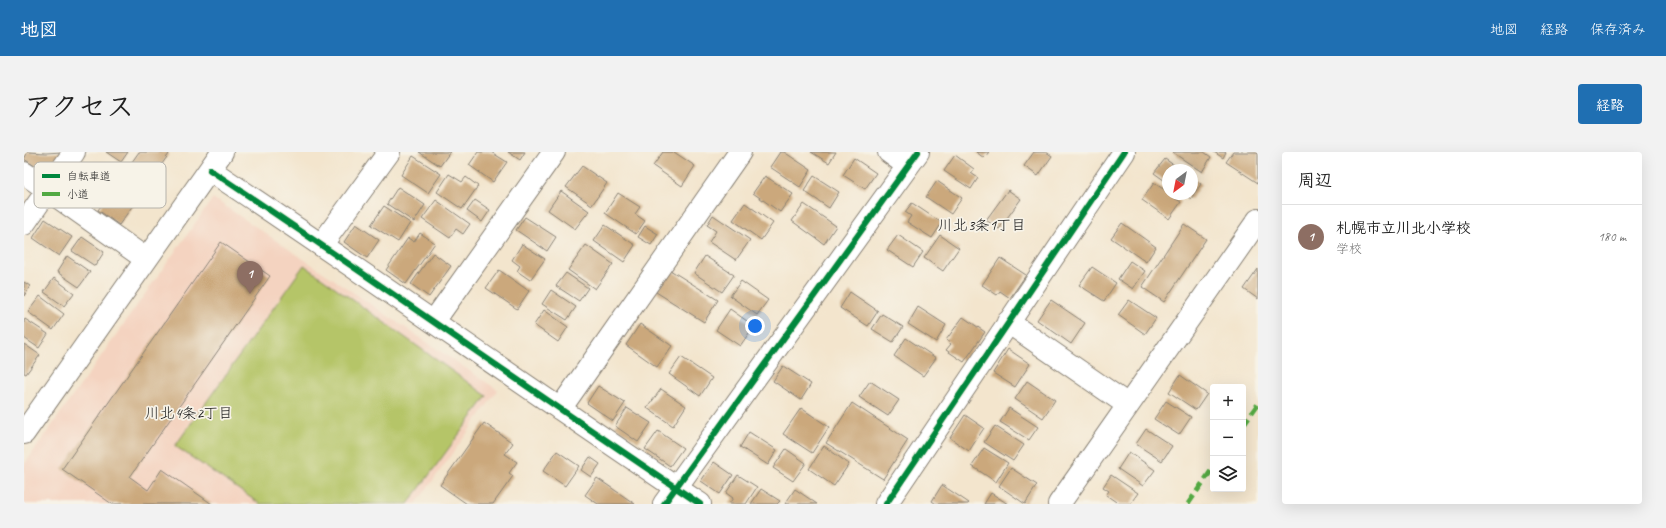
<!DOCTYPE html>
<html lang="ja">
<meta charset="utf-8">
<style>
body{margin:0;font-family:Caveat,"Klee One",sans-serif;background:#f2f2f2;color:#222}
.controls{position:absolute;right:12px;bottom:12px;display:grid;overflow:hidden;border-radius:4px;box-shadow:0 4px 16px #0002}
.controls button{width:36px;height:36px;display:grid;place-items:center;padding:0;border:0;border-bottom:1px solid #e0e0e0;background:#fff;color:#222;font:20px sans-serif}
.compass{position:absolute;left:1138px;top:12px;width:36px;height:36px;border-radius:50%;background:#fff;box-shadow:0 4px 16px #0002;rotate:212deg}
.you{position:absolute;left:731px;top:174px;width:14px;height:14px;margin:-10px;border:3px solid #fff;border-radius:50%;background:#1a73e8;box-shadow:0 0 0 6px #1a73e833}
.badge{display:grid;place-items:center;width:26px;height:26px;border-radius:50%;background:#1f6fb2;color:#fff;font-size:13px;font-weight:700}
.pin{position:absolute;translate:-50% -33px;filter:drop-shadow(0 1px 2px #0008)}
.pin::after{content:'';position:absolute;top:21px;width:14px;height:12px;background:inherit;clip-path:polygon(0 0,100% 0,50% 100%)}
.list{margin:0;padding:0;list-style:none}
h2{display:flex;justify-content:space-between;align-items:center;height:52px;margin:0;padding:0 16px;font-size:17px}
h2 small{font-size:13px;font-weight:400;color:#767676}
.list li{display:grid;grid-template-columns:26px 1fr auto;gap:12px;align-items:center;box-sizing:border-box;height:64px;padding:0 16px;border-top:1px solid #e0e0e0}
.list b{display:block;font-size:15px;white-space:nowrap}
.list p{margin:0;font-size:13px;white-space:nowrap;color:#767676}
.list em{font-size:13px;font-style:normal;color:#767676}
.icon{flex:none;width:22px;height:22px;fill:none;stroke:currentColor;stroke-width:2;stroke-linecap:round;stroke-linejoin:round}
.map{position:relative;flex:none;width:1234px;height:352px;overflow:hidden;border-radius:4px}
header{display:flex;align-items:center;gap:24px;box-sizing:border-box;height:56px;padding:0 20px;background:#1f6fb2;color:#fff}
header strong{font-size:19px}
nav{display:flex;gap:22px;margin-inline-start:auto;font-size:14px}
.intro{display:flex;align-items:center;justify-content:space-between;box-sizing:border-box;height:96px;padding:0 24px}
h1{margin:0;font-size:28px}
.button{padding:10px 18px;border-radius:4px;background:#1f6fb2;color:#fff;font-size:14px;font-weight:700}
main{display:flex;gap:24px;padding:0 24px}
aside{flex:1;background:#fff;border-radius:4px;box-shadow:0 4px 16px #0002}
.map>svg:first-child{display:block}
</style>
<header>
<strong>地図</strong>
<nav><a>地図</a><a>経路</a><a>保存済み</a></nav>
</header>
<div class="intro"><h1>アクセス</h1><a class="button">経路</a></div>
<main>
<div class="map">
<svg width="1234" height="352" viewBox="0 0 1234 352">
<rect width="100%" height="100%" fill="#f7f3e8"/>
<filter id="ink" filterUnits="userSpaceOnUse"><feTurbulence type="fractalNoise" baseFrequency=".025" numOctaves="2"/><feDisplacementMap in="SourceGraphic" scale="8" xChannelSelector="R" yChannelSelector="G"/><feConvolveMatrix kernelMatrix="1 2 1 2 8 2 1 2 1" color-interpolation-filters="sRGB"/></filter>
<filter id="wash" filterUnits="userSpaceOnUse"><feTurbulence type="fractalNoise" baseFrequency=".012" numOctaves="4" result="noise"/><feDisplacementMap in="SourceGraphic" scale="16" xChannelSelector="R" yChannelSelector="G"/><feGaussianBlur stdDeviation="0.9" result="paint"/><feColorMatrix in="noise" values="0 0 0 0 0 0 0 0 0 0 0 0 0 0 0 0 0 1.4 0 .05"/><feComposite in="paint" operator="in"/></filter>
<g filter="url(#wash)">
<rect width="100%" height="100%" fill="#f3e5cd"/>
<path fill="#f4d3c0" d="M189 46 474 238 392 352H0V313Z"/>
<path fill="#b5c568" stroke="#687042" d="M280 113 463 244 384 352H236L151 294Z"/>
<g id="blocks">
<path fill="#cba87c" d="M4 0 22 1 38 0 23 22 0 7Z
M82 0H104L97 10Z
M115 0H142L145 2 95 73 74 58Z
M395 0H426L416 14Z
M454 0H467L483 10 469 30 445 13Z
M484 0H501L496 8Z
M639 0H650L671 14 658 34 629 14Z
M756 0H760L787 18 776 35 746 15Z
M787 0H812L805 11Z
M952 0H965L960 6Z
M1010 0H1022L1028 4 1014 24 1000 14Z
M1148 0H1180L1187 5 1178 20Z
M1190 0H1202L1199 6Z
M1209 0H1234V31L1202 10Z
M931 3 950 17 947 21 954 26 947 37 920 19Z
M389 4 417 22 404 41 377 23Z
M830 6 852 21 841 37 819 23Z
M1141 7 1157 18H1144V31L1130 21Z
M558 14 583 31 568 53 542 35Z
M425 22 438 30 442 25 454 34 438 57 413 40Z
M741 24 769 42 756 60 729 41Z
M790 24 815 40 805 56 780 39Z
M1168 26 1177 32 1167 47 1160 42H1168Z
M913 29 938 46 927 62 902 45Z
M1130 31 1144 40V42L1157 50 1145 67 1118 48Z
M374 35 401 53 390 70 363 52Z
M984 38 997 47 975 77 962 68Z
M537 39 565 59 551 77 524 58Z
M594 41 616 55 611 62 621 69 612 82 581 61Z
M412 48 446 72 439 82 432 77 426 86 398 67Z
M451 48 466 58 458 70 443 59Z
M721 51 749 71 737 88 709 68Z
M888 51 918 71 908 86 883 70 887 64 881 60Z
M780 52 812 74 800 92 768 69Z
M360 54 386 71 374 90 347 73Z
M689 63 726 88 712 108 685 90 692 79 683 73Z
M501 65 532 85 523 99 492 78Z
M21 67 48 85 35 104 9 86Z
M1098 71 1132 95 1122 110 1087 86Z
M332 72 355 88 343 106 320 90Z
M1160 72 1182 87 1140 150 1118 135Z
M581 73 611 93 600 110 570 89Z
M621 74 634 82 627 93 614 85Z
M396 81 411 91 382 132 362 118 384 86 390 90Z
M874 83 899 100 889 115 863 98Z
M916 83 935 96 919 119 900 106Z
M58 85 80 100 71 114 48 99Z
M197 90 246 124 106 325 124 338 138 317 188 352H88L38 317Z
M498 92 521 107 506 128 493 119 496 114 488 108Z
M562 93 589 112 571 137 544 118Z
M409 101 427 114 405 145 387 132Z
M43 104 66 120 55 135 33 120Z
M681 104 710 123 698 140 670 121Z
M976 106 1002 123 986 146 976 139 973 143 958 133Z
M1106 109 1121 119 1109 137 1094 127Z
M1068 115 1092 131 1080 149 1055 133Z
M1234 117V147L1220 137Z
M475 118 505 139 493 157 462 136Z
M646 118 694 148 680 170 632 140Z
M542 121 564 136 555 149 532 134Z
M30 126 50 141 40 154 20 140Z
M717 129 744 148 733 163 706 144Z
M0 130 6 134 0 144Z
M527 138 552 155 543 168 518 152Z
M826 140 854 159 844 174 816 156Z
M16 144 40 162 29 178 4 160Z
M1027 148 1061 171 1047 192 1013 168Z
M1105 148 1132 166 1121 182 1094 163Z
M894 155 922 173 912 190 884 172Z
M706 157 730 174 716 194 692 178Z
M520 158 544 175 534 190 510 173Z
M858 162 879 175 869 190 848 177Z
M939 165 961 180 940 210 922 198 927 192 922 188Z
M1 167 24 182 15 196 0 186V169Z
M616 172 648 194 633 215 602 193Z
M882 186 912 206 899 224 870 204Z
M0 192 16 203 2 222 0 221Z
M984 197 1006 212 991 235 969 221Z
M657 205 688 226 676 244 645 222Z
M759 214 787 232 777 248 749 229Z
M1156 223 1183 242 1172 258 1145 240Z
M846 229 875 248 864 264 835 245Z
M1003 229 1031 248 1019 266 991 247Z
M574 234 601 251 589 269 563 251Z
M637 237 662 254 649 274 623 256Z
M1142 249 1167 265 1155 283 1130 267Z
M828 251 884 288 859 327 802 291Z
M603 256 627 271 614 290 591 274Z
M777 256 805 275 788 301 759 282Z
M985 256 1014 275 1005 288 976 270Z
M941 263 960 276 945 299 926 286Z
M460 271 489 291 481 302 493 310 485 321 489 324 469 352H443L416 333Z
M971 274 1000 293 989 309 960 290Z
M1122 277 1148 294 1138 309 1112 292Z
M634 279 659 296 646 314 621 297Z
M725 280 753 298 744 313 716 295Z
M800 294 825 312 810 334 785 317Z
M960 296 984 311 972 330 948 314Z
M762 297 782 311 769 329 749 316Z
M533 299 555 314 541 334 519 319Z
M1105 300 1131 318 1119 334 1094 317Z
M566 305 576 312 567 325 557 318Z
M690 310 709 323 696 342 677 329Z
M987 316 1013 333 1001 352 975 334Z
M714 323 733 335 722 352H705L709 346 702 341Z
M1087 323 1114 341 1106 352H1095L1082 343 1085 339 1079 335Z
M573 326 611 352H574L561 343Z
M918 333 945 351 944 352H912L908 349Z
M737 337 756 349 753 352H727Z
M771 337 793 352H761Z
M967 341 984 352H960Z"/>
</g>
</g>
<g filter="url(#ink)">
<use href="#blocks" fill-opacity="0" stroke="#888074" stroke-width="1"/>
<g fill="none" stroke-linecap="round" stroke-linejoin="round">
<defs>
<path id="minor" d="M865 0 884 14
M186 18C351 128 512 242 676 352
M0 21 122 107
M0 72 50 0
M298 92 365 0
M410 169 530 0
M984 170 1104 253
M536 257 716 0
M0 281 198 0
M640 352 894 0
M862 352 1100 0
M1035 352 1234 68"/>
</defs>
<use href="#minor" stroke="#888074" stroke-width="24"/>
<use href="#minor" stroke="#fff" stroke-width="22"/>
<path stroke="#52a943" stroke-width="5" stroke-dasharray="10 5" stroke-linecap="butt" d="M1219 273 1234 252
M1164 352 1189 316"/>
<defs>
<path id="cycleway" d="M186 18C351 128 512 242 676 352
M640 352 894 0
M862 352 1100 0"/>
</defs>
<use href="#cycleway" stroke="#f7f3e8" stroke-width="8"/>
<use href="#cycleway" stroke="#00873e" stroke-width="6"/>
</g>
</g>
<g text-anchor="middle" stroke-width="3.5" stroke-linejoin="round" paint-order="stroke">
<g font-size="15" fill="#1c1c1c" stroke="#f7f3e8">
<text x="958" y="78">川北3条1丁目</text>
<text x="165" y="266">川北4条2丁目</text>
</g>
</g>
<rect x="10" y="10" width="132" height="46" rx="6" fill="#f7f3e8" stroke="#b5b2ab" stroke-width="1"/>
<rect x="18" y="22" width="18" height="4" fill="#00873e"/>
<rect x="18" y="40" width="18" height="4" fill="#52a943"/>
<g font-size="11" fill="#1c1c1c">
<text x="43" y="28">自転車道</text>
<text x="43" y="46">小道</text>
</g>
</svg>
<div class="controls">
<button>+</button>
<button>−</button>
<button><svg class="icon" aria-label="layers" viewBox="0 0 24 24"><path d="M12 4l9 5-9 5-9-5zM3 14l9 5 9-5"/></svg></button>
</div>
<svg class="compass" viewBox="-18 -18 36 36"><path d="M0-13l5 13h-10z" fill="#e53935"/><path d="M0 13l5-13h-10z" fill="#767676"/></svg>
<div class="you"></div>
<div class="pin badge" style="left:226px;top:142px;background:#8d6e63">1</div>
</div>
<aside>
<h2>周辺<small></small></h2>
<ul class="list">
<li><span class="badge" style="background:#8d6e63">1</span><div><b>札幌市立川北小学校</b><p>学校</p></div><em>180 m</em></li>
</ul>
</aside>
</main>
